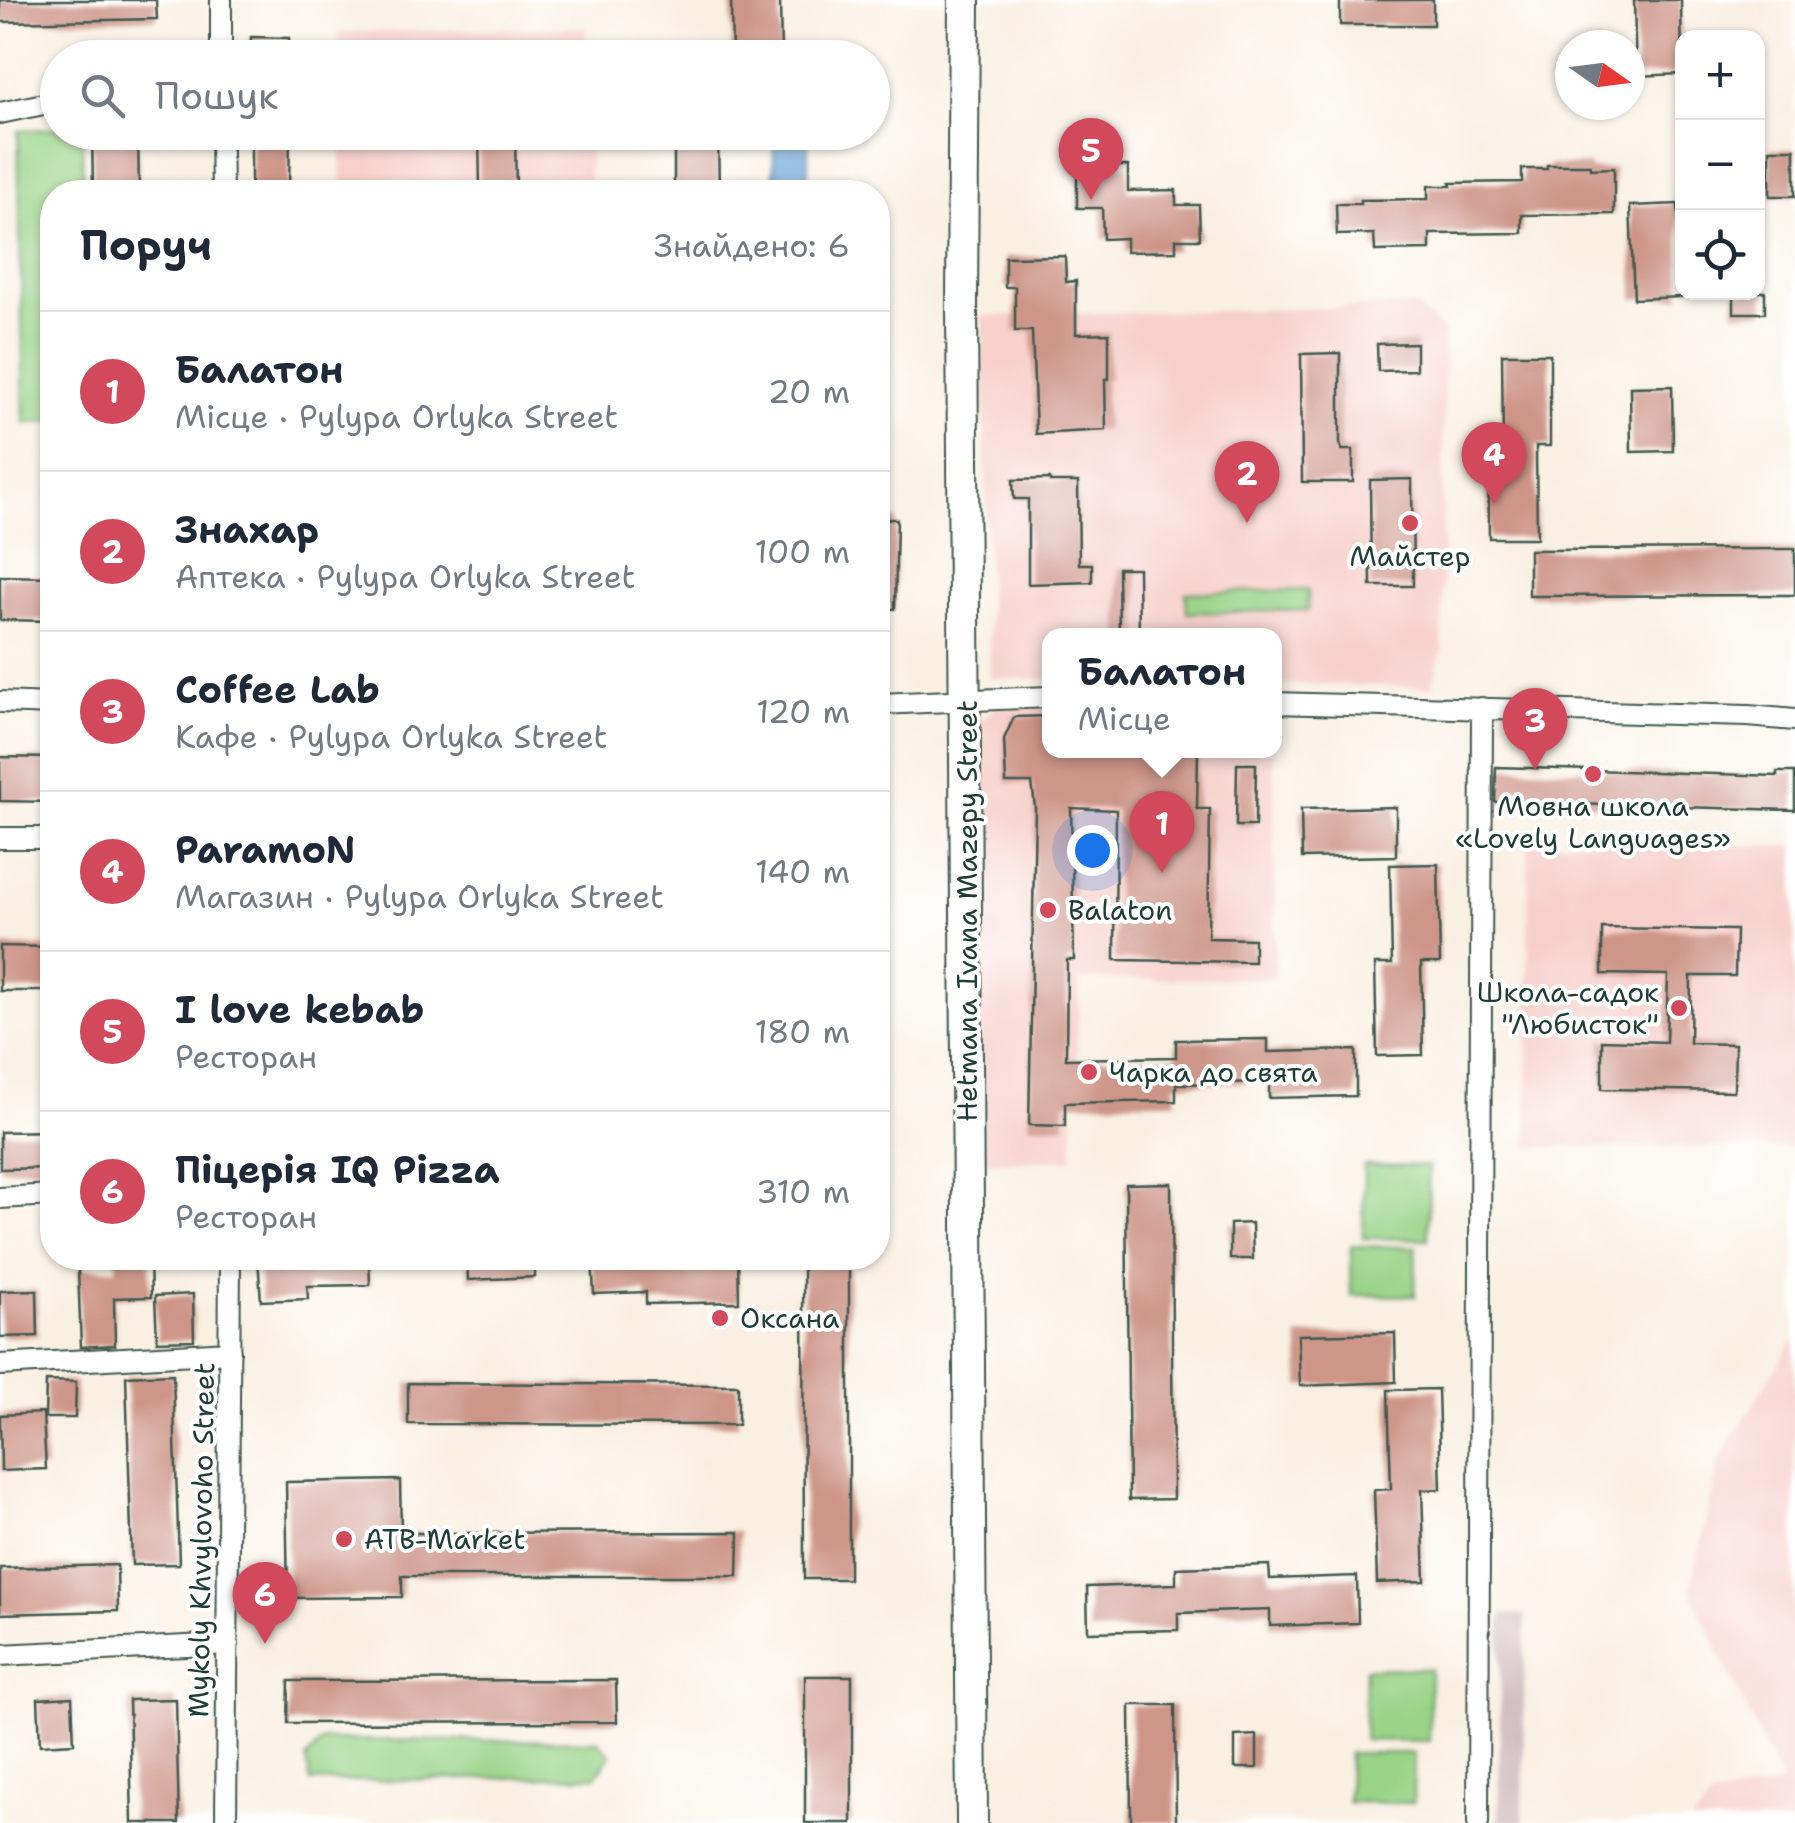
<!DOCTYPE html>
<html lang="uk">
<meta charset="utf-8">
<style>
body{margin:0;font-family:"Shantell Sans",sans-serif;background:#f2f2f3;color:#1f2937}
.controls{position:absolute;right:30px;top:30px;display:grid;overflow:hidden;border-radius:20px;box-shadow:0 2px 8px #0004}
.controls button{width:90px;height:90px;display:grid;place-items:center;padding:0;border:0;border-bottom:2px solid #e0e1e3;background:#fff;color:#1f2937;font:50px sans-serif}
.compass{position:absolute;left:1555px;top:30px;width:90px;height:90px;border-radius:50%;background:#fff;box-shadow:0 2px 8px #0004;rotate:104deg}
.you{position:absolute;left:1092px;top:850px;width:35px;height:35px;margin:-25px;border:8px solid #fff;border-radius:50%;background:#1a73e8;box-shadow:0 0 0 15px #1a73e833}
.badge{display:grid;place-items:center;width:65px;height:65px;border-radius:50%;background:#d1495b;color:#fff;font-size:32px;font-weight:700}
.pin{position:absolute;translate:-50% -82px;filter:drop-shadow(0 2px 5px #0008)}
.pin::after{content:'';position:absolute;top:52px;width:35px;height:30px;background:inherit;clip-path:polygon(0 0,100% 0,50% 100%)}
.popup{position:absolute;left:1042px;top:628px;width:240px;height:130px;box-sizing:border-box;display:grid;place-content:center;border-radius:20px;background:#fff;filter:drop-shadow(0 2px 8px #0005);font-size:32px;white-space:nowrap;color:#747a83}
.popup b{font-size:38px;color:#1f2937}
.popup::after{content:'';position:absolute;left:50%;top:100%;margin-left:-20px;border:20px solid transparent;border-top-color:#fff}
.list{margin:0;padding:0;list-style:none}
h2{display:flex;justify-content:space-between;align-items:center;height:130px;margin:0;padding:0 40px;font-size:42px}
h2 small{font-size:32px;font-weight:400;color:#747a83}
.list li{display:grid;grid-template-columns:65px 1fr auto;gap:30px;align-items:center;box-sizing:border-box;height:160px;padding:0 40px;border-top:2px solid #e0e1e3}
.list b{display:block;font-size:38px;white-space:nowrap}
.list p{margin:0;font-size:32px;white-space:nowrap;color:#747a83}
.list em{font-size:32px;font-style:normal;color:#747a83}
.icon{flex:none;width:55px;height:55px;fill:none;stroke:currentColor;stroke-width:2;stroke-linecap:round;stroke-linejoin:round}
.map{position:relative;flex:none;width:1795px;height:1823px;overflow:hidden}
.search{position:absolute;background:#fff;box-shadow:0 2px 8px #0004;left:40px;top:40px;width:850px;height:110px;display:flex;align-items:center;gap:25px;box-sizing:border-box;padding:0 35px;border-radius:55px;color:#747a83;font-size:38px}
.panel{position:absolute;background:#fff;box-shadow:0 2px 8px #0004;left:40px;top:180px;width:850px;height:1090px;border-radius:40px}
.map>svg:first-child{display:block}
</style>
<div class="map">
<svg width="1795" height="1823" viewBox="0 0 1795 1823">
<rect width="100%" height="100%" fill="#fff"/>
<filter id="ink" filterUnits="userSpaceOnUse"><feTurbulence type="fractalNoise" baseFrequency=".01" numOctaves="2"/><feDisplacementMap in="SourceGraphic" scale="20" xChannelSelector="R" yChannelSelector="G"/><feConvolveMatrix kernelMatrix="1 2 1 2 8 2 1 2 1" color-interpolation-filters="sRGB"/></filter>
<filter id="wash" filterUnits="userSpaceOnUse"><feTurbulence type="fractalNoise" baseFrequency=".0048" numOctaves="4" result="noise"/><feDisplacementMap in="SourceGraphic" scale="40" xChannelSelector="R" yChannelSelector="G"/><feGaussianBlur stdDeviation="2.25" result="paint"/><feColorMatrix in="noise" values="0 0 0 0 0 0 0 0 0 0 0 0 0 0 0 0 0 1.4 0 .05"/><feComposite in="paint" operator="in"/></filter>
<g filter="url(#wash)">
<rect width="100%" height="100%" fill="#f9f0e2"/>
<path fill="#f7d0ca" d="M586 27 587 57H339L338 32Z
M340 133H588L590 192H342Z
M1415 306 1444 331 1442 650 1432 687 1275 684 1274 636H1050L1049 679 990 678 982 316Z
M998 706H1049L1050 750 1274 751 1275 978 1080 980 1072 1159 978 1163 979 721Z
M1528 841 1795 846V1148L1528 1147Z
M1795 1338V1823H1691L1712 1798 1782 1784 1690 1590 1721 1456Z"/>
<path fill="#d2bec2" d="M1501 1614 1525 1615 1523 1823H1499Z"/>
<path fill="#99d387" stroke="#5c885e" stroke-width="2.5" d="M57 128 58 132 82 133 83 192H52V421L24 423 18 131Z
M1308 590V610L1187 613 1186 593Z
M1364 1165 1429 1166 1428 1239 1363 1238Z
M1351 1246 1416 1247 1415 1296 1351 1295Z
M1365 1668 1430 1669 1429 1741 1364 1740Z
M323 1740 598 1741 611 1755 596 1776 311 1782 306 1759Z
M1349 1753H1414L1413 1803 1348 1802Z"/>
<path fill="#66a1d6" stroke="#426f85" stroke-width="2.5" d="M774 133H808V184L773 186Z"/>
<g id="blocks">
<path fill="#ce9689" d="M0 0H156L157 19 0 22Z
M731 0H780L781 58H732Z
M1340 0H1433V25H1340Z
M1634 0H1681L1682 74 1636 76Z
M251 37 289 38V58H250Z
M92 132H138L139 192H93Z
M251 132H290L289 192H251Z
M479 132H515L516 192H480Z
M674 132H718L719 192H674Z
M1770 149H1795V196H1770Z
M1547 165H1590V169L1614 168V214L1522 215V233L1430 234V250L1375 251 1374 234 1337 235 1336 204H1360V200L1428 199V186H1451L1450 183 1522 182V169H1547Z
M1103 166H1128V191L1176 190V205H1199L1200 239H1176V251L1126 252V238L1103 239 1102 208H1077V177H1103Z
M1678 204 1681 297 1634 299 1630 206Z
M1065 256 1066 282 1076 281V334L1109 333V379H1105L1106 430 1036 434 1032 331H1015V287H1005V257Z
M1734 292H1765V313H1734Z
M1416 343V370L1378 371 1377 344Z
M1340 353V443L1342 450H1353V482H1302L1301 354Z
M1502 354H1550V446H1536L1537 538H1489L1488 446H1503Z
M1672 386 1673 451 1631 452 1630 387Z
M1050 479V482H1078L1079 564H1092V582L1028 584V499H1014L1013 480Z
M1412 479 1413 586H1371L1370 480Z
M878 519H897L895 609 878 608Z
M1795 549V595L1529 596V550Z
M1118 568H1138L1139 636H1119Z
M0 576 52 577V621L0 620Z
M1050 716V750H1198L1197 809H1210L1208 938 1254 939V962L1115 960 1116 810 1071 808 1074 960H1067L1066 1059 1176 1057V1040L1268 1039V1052L1356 1050V1096L1269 1098V1082L1176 1084V1101L1065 1103V1126L1029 1125 1035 807 1032 783H1006L1004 739 1014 717Z
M0 757 52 758V802L0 801Z
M1237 764H1256L1255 826H1236Z
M1496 767 1777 776V772H1795V810L1495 802Z
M1396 807V856L1302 858 1301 809Z
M1438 864 1440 963H1421L1423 1055 1377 1056 1375 964H1392L1390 865Z
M1602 928 1736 930 1735 976H1691L1690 1043 1735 1044 1734 1091 1602 1089V1040L1666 1042 1668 975 1602 974Z
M0 946 52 947V991H0Z
M52 1131V1168L0 1169V1132Z
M1171 1183 1173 1499 1129 1500 1126 1184Z
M1252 1223 1253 1259H1230V1224Z
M116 1258H150L151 1297 114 1298 115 1345 81 1347 78 1269 116 1268Z
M258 1258H369L370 1285 307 1286 308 1299 261 1301Z
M467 1258H535V1277L468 1280Z
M592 1258H738L739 1302 646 1304V1292L594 1294Z
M803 1258H849V1579H804Z
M37 1290 38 1336 0 1337V1291Z
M193 1294 194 1340 157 1341 155 1296Z
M1395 1333 1396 1382 1300 1386 1298 1335Z
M173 1374 179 1564 132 1565 126 1376Z
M46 1381 76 1382 75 1418H45Z
M408 1383 738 1385V1425L408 1424Z
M1438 1389 1441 1489 1422 1490 1425 1581 1377 1583 1374 1490 1391 1489 1388 1390Z
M43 1413 46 1469 1 1471 0 1415Z
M400 1480 401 1533 739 1532 738 1576H402V1597L288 1598 286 1482Z
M117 1565 118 1611 0 1614V1568Z
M1269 1565 1270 1579 1357 1576 1358 1623 1270 1626V1610L1178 1613V1630L1088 1632 1087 1587 1176 1584V1568Z
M805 1676H852V1823H805Z
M616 1680 617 1722 288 1723 289 1681Z
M72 1697 74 1743 40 1745 38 1699Z
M176 1699 179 1823H132L129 1700Z
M1130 1705H1175L1176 1823H1131Z
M1257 1735V1768H1235V1736Z"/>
</g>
</g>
<g filter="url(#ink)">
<use href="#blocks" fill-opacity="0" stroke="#40584e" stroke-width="2.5"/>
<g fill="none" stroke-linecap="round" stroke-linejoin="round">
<defs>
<path id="minor" d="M221 58V0
M0 113 58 101
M221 132 222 192
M0 702 52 704
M1274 703 1748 716 1795 720
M878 704 1050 697
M0 838H52
M0 1198 52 1195
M0 1365 230 1352
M0 1655 228 1644
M226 1823 230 1258
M1478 1823 1482 708"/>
<path id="secondary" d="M964 0 962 304 972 1823"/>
</defs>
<use href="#minor" stroke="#40584e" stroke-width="24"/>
<use href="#secondary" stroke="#40584e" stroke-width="34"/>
<use href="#minor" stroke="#fff" stroke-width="20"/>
<use href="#secondary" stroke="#fff" stroke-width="30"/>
</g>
</g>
<g fill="#d1495b" stroke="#fff" stroke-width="4">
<circle cx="1410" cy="523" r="10"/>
<circle cx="1593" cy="774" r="10"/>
<circle cx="1048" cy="910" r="10"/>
<circle cx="1679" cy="1008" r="10"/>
<circle cx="1089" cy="1072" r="10"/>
<circle cx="720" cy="1318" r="10"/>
<circle cx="344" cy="1539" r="10"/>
</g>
<g text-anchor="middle" stroke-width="8" stroke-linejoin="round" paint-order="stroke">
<g font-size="28" fill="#1f3d34" stroke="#fff" text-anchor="start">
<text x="1410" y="566" text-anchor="middle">Майстер</text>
<text x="1593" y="816" text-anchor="middle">Мовна школа<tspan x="1593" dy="32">«Lovely Languages»</tspan></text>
<text x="1068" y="920">Balaton</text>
<text x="1659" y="1002" text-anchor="end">Школа-садок<tspan x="1659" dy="32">"Любисток"</tspan></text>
<text x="1109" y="1082">Чарка до свята</text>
<text x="740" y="1328">Оксана</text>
<text x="364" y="1549">ATB-Market</text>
</g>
<g font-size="28" fill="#1f3d34" stroke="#fff">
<text transform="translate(967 911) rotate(-90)" y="10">Hetmana Ivana Mazepy Street</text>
<text transform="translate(201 1540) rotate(-89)" y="10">Mykoly Khvylovoho Street</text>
</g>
</g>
</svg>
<div class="controls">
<button>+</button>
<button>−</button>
<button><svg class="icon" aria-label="locate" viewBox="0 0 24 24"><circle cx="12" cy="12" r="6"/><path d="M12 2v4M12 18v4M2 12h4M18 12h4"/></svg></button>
</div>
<svg class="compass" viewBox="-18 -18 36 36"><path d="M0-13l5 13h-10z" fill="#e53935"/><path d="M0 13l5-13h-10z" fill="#747a83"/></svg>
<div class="you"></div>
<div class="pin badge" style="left:1162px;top:873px">1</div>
<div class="popup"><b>Балатон</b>Місце</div>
<div class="pin badge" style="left:1247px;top:523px">2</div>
<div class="pin badge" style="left:1535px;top:770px">3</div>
<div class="pin badge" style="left:1494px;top:504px">4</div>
<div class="pin badge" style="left:1091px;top:200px">5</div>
<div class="pin badge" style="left:265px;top:1644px">6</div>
<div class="search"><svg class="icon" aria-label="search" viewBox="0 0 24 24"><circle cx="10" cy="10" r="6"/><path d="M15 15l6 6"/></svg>Пошук</div>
<section class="panel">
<h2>Поруч<small>Знайдено: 6</small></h2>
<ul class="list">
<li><span class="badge">1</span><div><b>Балатон</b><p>Місце · Pylypa Orlyka Street</p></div><em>20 m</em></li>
<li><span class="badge">2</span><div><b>Знахар</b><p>Аптека · Pylypa Orlyka Street</p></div><em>100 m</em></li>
<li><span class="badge">3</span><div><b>Coffee Lab</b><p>Кафе · Pylypa Orlyka Street</p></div><em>120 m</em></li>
<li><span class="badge">4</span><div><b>ParamoN</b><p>Магазин · Pylypa Orlyka Street</p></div><em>140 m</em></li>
<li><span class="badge">5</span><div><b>I love kebab</b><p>Ресторан</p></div><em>180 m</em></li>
<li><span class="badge">6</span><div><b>Піцерія IQ Pizza</b><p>Ресторан</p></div><em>310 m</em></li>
</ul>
</section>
</div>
